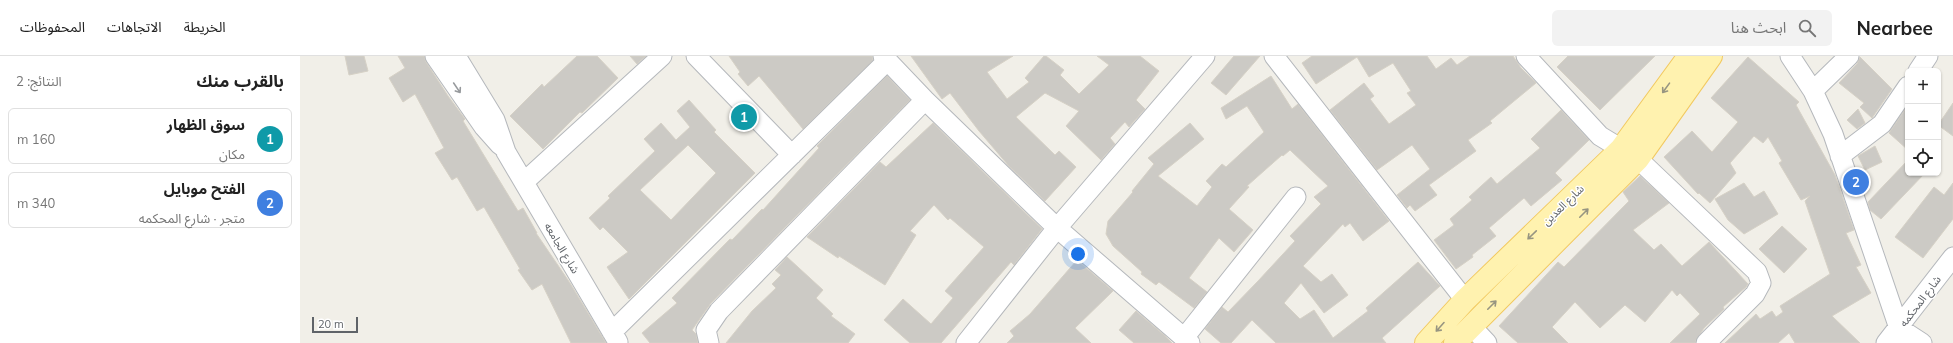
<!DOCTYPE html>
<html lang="ar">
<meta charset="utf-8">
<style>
body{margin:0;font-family:Mulish,"Noto Sans Arabic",sans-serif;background:#f2f2f2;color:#222;direction:rtl}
.controls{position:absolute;right:12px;top:12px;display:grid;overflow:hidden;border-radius:6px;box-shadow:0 1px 3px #0004}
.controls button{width:36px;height:36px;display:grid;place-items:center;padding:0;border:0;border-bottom:1px solid #e0e0e0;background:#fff;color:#222;font:20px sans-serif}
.scale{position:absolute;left:12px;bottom:10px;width:46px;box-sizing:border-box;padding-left:4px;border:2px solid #5f6368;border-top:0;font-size:11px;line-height:14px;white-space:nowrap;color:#5f6368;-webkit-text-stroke:3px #fff;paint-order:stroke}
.you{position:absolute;left:778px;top:198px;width:14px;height:14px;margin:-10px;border:3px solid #fff;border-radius:50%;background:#1a73e8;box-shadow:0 0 0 6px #1a73e833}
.badge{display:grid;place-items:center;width:26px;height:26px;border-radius:50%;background:#7c3aed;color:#fff;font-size:13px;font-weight:700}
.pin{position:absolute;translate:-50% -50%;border:2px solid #fff;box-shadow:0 1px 4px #0006}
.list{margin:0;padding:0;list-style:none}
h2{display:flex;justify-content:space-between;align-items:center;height:52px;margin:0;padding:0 16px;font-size:17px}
h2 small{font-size:13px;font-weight:400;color:#767676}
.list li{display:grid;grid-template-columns:26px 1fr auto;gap:12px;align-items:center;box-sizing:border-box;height:56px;margin:0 8px 8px;padding:0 8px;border:1px solid #e0e0e0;border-radius:6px}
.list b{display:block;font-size:15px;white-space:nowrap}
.list p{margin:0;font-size:13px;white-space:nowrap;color:#767676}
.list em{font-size:13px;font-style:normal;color:#767676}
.icon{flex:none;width:22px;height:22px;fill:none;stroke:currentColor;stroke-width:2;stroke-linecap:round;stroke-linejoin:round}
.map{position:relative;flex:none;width:1653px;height:287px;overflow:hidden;direction:ltr}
header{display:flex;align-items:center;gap:24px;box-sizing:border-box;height:56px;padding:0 20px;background:#fff;border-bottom:1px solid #e0e0e0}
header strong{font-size:19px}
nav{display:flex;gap:22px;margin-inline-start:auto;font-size:14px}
.search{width:280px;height:36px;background:#f2f2f2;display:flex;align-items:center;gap:10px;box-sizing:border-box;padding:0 14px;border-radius:6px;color:#767676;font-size:15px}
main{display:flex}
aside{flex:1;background:#fff}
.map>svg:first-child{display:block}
</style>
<header>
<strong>Nearbee</strong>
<div class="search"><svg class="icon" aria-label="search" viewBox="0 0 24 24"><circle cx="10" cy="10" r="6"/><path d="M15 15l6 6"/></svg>ابحث هنا</div>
<nav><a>الخريطة</a><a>الاتجاهات</a><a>المحفوظات</a></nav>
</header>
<main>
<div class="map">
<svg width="1653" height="287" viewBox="0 0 1653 287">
<rect width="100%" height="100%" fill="#f1efe8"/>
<path fill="#cccac5" stroke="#d6d1c6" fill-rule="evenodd" d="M45 0H64L68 15 49 19Z
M98 0H124L126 6 148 40 165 63 163 65 218 155 223 152 237 177H236L270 227 306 287H271L242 228 232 234 218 214 220 213 184 151 177 155 157 121 152 124 135 97 144 92 115 38 103 46 89 22 105 12Z
M277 0H297L318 22 282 57 280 56 243 93 210 60 242 28 244 31Z
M330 0H346L337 8Z
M429 0H572L573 4 503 73 459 20 448 30 438 18 440 16Z
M611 0H713L687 16 707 43 729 26 725 22 744 0H746L764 14 760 19 779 38 809 9 797 0H840L859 15 836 44 845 53 829 71 825 66 810 82 815 88 801 104 766 70 779 55 745 37 716 61 755 99 759 95 776 111 745 145 708 109 679 75 650 37 642 43Z
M934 0H960L926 39 911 27Z
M1012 0H1127L1136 13 1151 2 1157 9 1170 0H1213L1221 12 1236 27 1190 65 1192 67 1168 84 1176 95 1129 129 1137 139 1115 155 1110 149 1107 152 1097 139 1130 113 1112 89 1077 114 1030 54 1064 27 1074 40 1070 43 1089 68 1116 49 1107 37 1111 35 1093 7 1069 21 1057 1 1016 28 1002 7Z
M1268 0H1355L1300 54 1257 11Z
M1448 1 1499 46 1496 49 1535 119 1554 174 1546 177 1561 209 1556 211 1571 237 1532 260 1560 287H1495L1489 277 1478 287H1425L1456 258 1460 263 1472 255 1476 261 1483 256 1480 250 1530 218 1505 145 1510 140 1501 144 1479 107 1482 105 1468 81 1463 87 1454 80 1430 107 1436 117 1410 147 1399 137 1398 138 1364 101 1392 75 1412 96 1438 66 1411 42Z
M1560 1 1592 33 1572 62 1560 51 1564 47 1539 27 1557 8Z
M587 20 610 44 411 247 392 274 396 278 398 287H350L342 277 377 247 372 242 430 183 432 184 462 153 463 154 519 92 517 90Z
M971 20 992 53 998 48 1089 165 1063 185 1050 167 1045 171 1043 168 1003 210 1021 226 1032 218 1048 239 1024 257 1001 227 984 247 1000 263 1014 254 1033 282 1068 255 1066 252 1118 206 1140 230 1082 282 1086 287H976L952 264 931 287H921L905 273 922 251 928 256 958 225 995 185 990 180 1021 148 1014 141 1028 130 990 94 983 100 982 99 947 130 949 131 929 153 953 174 934 196 919 182 889 222 907 236 894 252 859 226 856 229 841 218 842 216 813 190 806 178 808 165 833 136 832 135 854 108 848 102 890 67 904 83 858 120 897 150 912 131 906 125 922 108 926 111 964 76 947 50 926 63 921 52Z
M389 44 416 74 414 76 455 117 329 243 307 211 328 196 303 171 300 174 289 162 310 142 308 140 355 95 344 83 361 67 376 84 390 71 377 55ZM388 89 416 117 371 164 340 134Z
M1653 47V80L1638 69Z
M1608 49V94L1589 77Z
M1558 53 1565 67 1557 73 1547 64Z
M1261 54 1289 84 1255 117 1262 124 1231 150 1224 142 1189 172 1196 180 1172 199 1173 201 1156 213 1134 184 1154 169 1150 163 1172 144 1169 141 1191 121 1197 128 1240 92 1231 83Z
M633 67 742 173 714 209 711 206 641 287H610L584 264 603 243 631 268 653 242 645 235 684 191 650 162 648 164 634 149 610 175 616 179 585 229 539 200 538 202 507 181 580 106 586 111Z
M1575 90 1582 106 1565 114 1558 100Z
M1608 104V117H1625L1581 163 1570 154 1568 146Z
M1340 120 1369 147 1333 174 1354 194 1361 188 1382 210 1409 186 1448 228 1446 231 1423 251 1424 253 1404 272 1396 284 1395 287H1370L1400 258 1380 237 1377 240 1372 234 1345 266 1325 249 1300 272 1275 246 1252 271 1268 287H1218L1199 270 1258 206 1264 211 1329 145 1323 136Z
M1444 127 1454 141 1464 135 1478 158 1444 178 1428 164 1415 143Z
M1653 127V163L1623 202 1595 181 1634 131 1644 139Z
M1482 170 1507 193 1484 217 1459 193Z
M487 201 523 234 516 242 533 258 531 260 555 278 548 287H426L452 255 476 232 472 228 481 219 475 214Z
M777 204 813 235 775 272 791 287H707L714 280 710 275 730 258Z
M836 255 864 279 872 287H834L819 274Z"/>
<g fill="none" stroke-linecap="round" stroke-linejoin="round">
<defs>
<path id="minor" d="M135 0 184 71 200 89
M156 0 195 64 206 96 318 286
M396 0 492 99
M583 0 625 44 757 172 890 287
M974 0 1165 244
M1226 0 1300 80 1338 103 1457 216 1461 227 1455 238 1406 287
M1490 0 1513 35 1533 78 1604 287
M1618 15 1628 0
M1513 35 1549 0
M1540 100 1582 68 1608 30
M224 126 362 0
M1171 270 1187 287
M1599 272 1622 287
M312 276 587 5
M884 282 996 141
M409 287 406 274 419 255 625 44
M666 287 757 172 905 0
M1586 287 1653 201"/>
<path id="major" d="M1126 287 1165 244 1321 93 1389 0
M1155 287 1338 103 1411 0"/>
</defs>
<use href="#minor" stroke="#b5b8bc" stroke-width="21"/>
<use href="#major" stroke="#f2c960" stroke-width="24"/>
<use href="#minor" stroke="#fff" stroke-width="19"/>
<use href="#major" stroke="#fff2af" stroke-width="22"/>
</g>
<defs><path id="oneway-shaft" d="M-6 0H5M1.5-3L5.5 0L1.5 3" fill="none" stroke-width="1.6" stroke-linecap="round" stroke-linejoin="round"/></defs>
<use stroke="#979a9d" href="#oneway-shaft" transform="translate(157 32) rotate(56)"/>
<g stroke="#979581">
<use href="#oneway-shaft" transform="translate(1366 32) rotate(126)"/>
<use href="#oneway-shaft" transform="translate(1284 157) rotate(-45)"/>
<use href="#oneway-shaft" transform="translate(1232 179) rotate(136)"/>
<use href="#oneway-shaft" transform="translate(1192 249) rotate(-45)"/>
<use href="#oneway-shaft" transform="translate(1140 271) rotate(132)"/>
</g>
<g text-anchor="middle" stroke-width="3" stroke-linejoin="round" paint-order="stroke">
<g font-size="11" fill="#5f6368" stroke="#fff">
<text transform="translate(1263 149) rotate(-44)" y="4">شارع العدين</text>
<text transform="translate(262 192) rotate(59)" y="4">شارع الجامعه</text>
<text transform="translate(1620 245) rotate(-53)" y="4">شارع المحكمه</text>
</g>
</g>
</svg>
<div class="controls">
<button>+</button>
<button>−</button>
<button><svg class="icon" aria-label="locate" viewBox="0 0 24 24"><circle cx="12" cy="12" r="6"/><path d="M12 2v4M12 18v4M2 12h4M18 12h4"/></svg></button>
</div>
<div class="scale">20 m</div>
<div class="you"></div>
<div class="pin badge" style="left:444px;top:61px;background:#0f9aa8">1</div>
<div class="pin badge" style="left:1556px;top:126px;background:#3f7fe0">2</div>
</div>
<aside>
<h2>بالقرب منك<small>النتائج: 2</small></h2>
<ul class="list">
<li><span class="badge" style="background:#0f9aa8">1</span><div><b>سوق الظهار</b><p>مكان</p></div><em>160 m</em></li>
<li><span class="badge" style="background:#3f7fe0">2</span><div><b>الفتح موبايل</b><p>متجر · شارع المحكمه</p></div><em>340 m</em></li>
</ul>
</aside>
</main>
